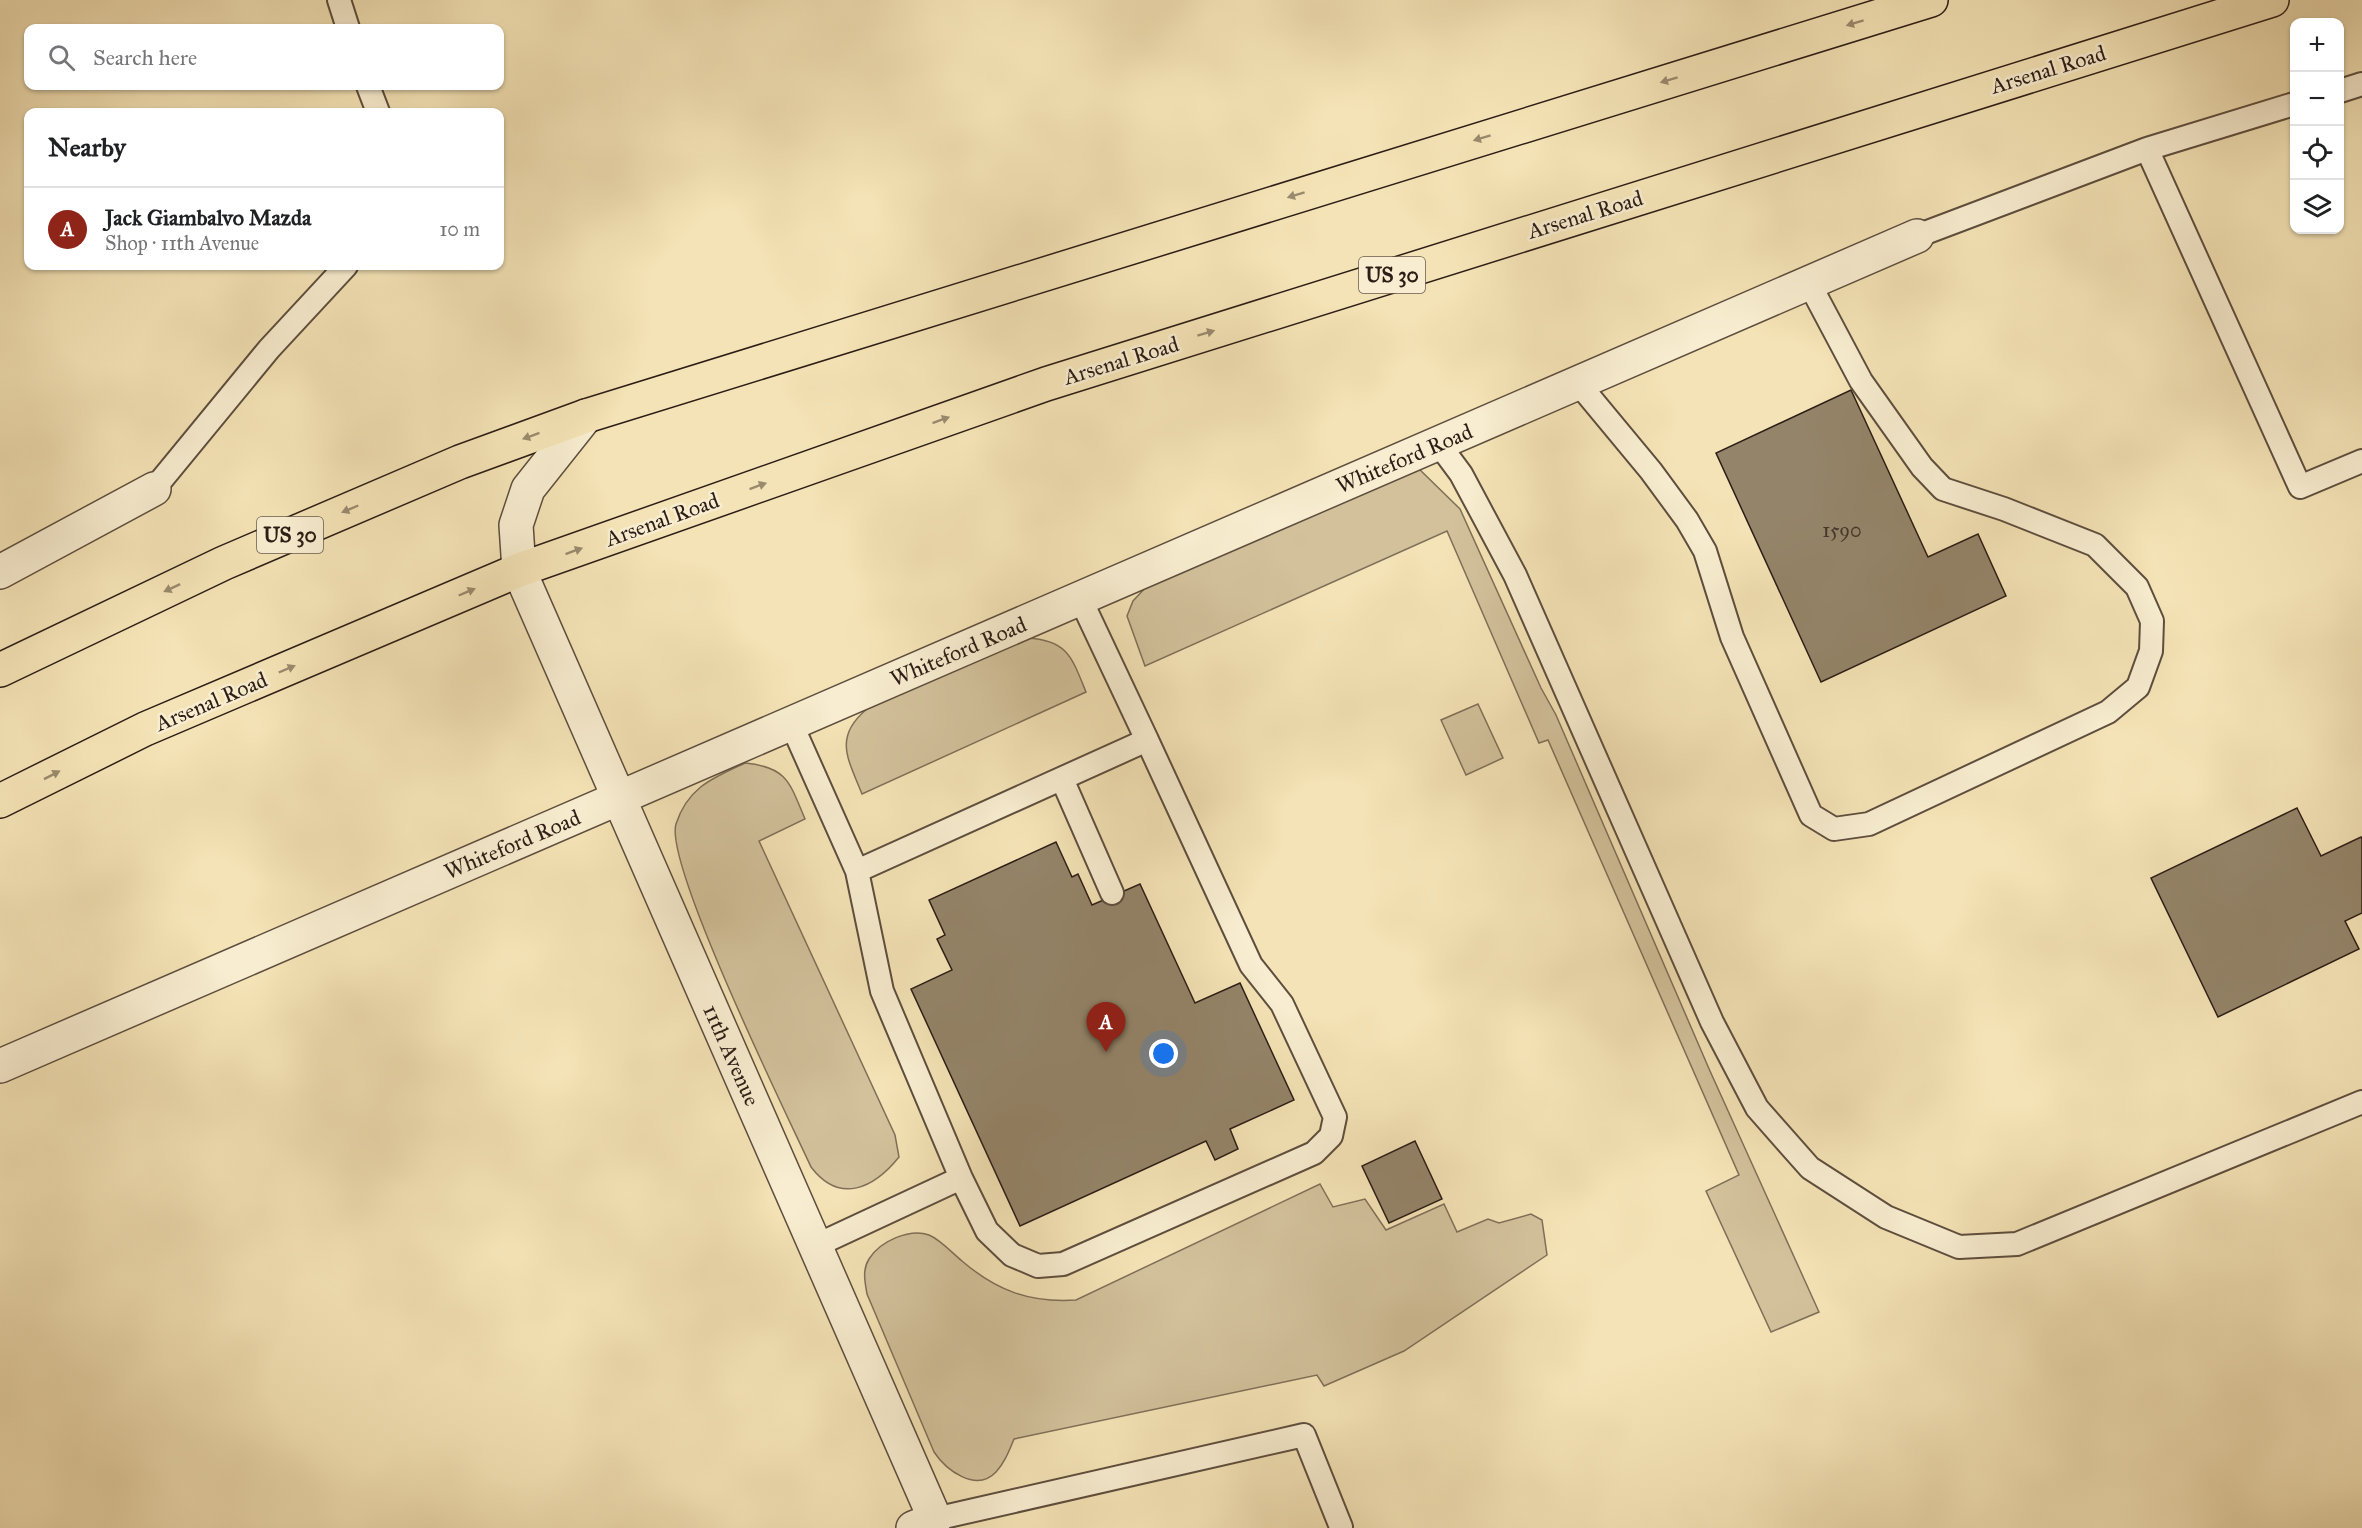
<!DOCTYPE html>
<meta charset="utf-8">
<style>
body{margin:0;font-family:"IM FELL Great Primer",serif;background:#f6f6f6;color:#202124}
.controls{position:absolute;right:18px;top:18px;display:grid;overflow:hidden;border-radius:12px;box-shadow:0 2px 4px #0004}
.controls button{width:54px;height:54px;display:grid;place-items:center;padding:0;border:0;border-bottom:2px solid #e0e0e0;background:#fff;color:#202124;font:30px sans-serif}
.you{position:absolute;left:1164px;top:1054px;width:21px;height:21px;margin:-15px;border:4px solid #fff;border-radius:50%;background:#1a73e8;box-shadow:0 0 0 9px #1a73e833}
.badge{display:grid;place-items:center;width:39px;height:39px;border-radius:50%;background:#8f2418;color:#fff;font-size:20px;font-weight:700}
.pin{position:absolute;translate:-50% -50px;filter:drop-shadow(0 2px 3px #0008)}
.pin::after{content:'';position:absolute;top:32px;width:21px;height:18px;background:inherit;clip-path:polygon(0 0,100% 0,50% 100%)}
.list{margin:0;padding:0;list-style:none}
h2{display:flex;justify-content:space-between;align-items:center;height:78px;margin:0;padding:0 24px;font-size:26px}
h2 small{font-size:20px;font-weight:400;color:#757577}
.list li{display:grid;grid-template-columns:39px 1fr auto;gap:18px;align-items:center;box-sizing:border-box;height:84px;padding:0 24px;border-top:2px solid #e0e0e0}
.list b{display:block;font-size:22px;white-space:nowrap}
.list p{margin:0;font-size:20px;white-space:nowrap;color:#757577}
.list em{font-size:20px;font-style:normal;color:#757577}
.icon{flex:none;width:33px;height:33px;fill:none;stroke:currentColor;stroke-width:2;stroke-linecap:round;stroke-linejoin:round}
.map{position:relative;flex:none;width:2362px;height:1528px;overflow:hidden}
.search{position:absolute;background:#fff;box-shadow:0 2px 4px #0004;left:24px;top:24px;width:480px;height:66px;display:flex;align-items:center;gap:15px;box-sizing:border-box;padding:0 21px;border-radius:12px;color:#757577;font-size:22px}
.panel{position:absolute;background:#fff;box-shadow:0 2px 4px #0004;left:24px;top:108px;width:480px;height:162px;border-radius:12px}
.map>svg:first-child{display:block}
</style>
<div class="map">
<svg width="2362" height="1528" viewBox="0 0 2362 1528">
<rect width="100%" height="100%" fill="#f4e3b6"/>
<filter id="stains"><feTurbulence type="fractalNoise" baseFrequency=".00333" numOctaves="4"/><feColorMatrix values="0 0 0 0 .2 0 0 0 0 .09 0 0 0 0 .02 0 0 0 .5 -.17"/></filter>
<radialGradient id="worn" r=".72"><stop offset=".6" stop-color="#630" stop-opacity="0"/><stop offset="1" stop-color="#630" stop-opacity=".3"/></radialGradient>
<path fill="#d2c19b" stroke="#7f6f58" stroke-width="1.5" d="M1416 466 1460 509 1541 688 1556 715 1710 1071 1819 1312 1771 1332 1706 1191 1739 1175 1548 740 1539 743 1447 531 1145 666 1127 616 1133 601 1147 586Z
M1027 638C1068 640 1072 658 1086 692L862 794C848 759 833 737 867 709Z
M1478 704 1503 758 1466 775 1441 720Z
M745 763C788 767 790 784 805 819L759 841 895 1135 899 1157C874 1188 840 1205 811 1167 787 1115 664 864 676 824 688 787 713 778 745 763Z
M1320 1184 1333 1207 1365 1199 1386 1230 1444 1204 1457 1232 1488 1219 1499 1223 1531 1214 1542 1220 1547 1255 1404 1351 1324 1386 1317 1375 1014 1439C1009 1451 1005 1462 996 1472 976 1493 946 1470 934 1452L867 1294C865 1282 862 1270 869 1259 880 1241 910 1228 929 1235 941 1240 952 1253 962 1261 997 1291 1030 1303 1076 1300Z"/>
<path fill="#948469" stroke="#2c1d16" stroke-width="1.5" d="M1851 390 1928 557 1978 534 2006 596 1821 682 1716 453Z
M2297 808 2321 856 2361 837 2362 839V913L2345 921 2359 949 2218 1017 2151 878Z
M1056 842 1072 877 1078 874 1092 905 1140 884 1195 1003 1240 983 1294 1100 1230 1129 1238 1149 1215 1160 1206 1141 1020 1226 911 989 952 970 937 939 945 935 929 900Z
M1415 1141 1442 1199 1389 1223 1362 1166Z"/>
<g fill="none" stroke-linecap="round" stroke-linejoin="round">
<defs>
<path id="service" d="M339 0 348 28
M368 86 378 112
M2340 91 2362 84
M2147 149 2300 487 2362 461
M1917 236 2147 149 2294 104
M1578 383 1651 471 1687 520 1705 551 1732 637 1811 815 1834 829 1869 824 2108 712 2138 687 2151 651 2152 621 2137 587 2095 545 2004 509 1943 489 1922 467 1861 381 1809 283
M1438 443 1461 474 1515 575 1712 1022 1757 1108 1810 1168 1886 1217 1959 1247 2017 1244 2362 1102
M154 489 269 349 346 266
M791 723 857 871 882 991 961 1178 815 1246
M1062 779 1112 893
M857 871 1147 740 1080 598
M961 1178 987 1231 1012 1255 1038 1266 1063 1264 1314 1153 1331 1136 1335 1117 1282 1004 1251 965 1147 740
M935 1519 1304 1435 1341 1527"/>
<path id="minor" d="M586 416 528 489 516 525 519 570 935 1519 913 1528
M0 572 154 489
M0 1066 1917 236"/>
<path id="trunk" d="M0 670 224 563 460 462 586 416 1931 0
M0 801 145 729 519 570 1046 384 2272 0"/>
</defs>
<use href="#service" stroke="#5e4e3e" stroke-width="26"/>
<use href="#minor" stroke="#5e4e3e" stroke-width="36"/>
<use href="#trunk" stroke="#2c1d16" stroke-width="36"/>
<use href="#service" stroke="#f8edd0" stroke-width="22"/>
<use href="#minor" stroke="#f8edd0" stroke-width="33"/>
<use href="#trunk" stroke="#f4e3b6" stroke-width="33"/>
</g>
<defs><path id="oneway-solid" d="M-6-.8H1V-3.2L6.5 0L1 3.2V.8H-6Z" transform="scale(1.5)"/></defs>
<g fill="#9a8a6e">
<use href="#oneway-solid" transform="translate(1855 23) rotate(163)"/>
<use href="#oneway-solid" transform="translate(1669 80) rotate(163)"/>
<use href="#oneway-solid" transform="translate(1482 138) rotate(163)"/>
<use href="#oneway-solid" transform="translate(1296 195) rotate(163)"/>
<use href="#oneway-solid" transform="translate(1206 333) rotate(-17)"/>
<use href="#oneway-solid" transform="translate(941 420) rotate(-20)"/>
<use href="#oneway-solid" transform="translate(531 436) rotate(160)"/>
<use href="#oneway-solid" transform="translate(758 486) rotate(-20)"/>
<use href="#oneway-solid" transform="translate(350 509) rotate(157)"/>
<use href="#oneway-solid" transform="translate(574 551) rotate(-20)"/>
<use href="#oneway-solid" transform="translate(172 588) rotate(155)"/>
<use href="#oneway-solid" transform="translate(467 592) rotate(-23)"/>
<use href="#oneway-solid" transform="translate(287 669) rotate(-23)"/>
<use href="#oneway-solid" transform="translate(52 775) rotate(-27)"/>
</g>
<g text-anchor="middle" stroke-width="5" stroke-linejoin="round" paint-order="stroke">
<g font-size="20" fill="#46372b">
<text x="1842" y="537">1590</text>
</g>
<g fill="#f8edd0" stroke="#695b4e" stroke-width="1.5">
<rect x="1359" y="257" width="66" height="36" rx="4.5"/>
<rect x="257" y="517" width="66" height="36" rx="4.5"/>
</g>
<g font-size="21" font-weight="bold" fill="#2c1d16">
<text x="1392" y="282">US 30</text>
<text x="290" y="542">US 30</text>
</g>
<g font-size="22" fill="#2c1d16" stroke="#f8edd0">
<text transform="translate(2048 69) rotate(-17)" y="8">Arsenal Road</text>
<text transform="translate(1585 214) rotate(-17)" y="8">Arsenal Road</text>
<text transform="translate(1121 360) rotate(-17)" y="8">Arsenal Road</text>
<text transform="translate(1404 458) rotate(-23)" y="8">Whiteford Road</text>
<text transform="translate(662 519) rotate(-20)" y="8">Arsenal Road</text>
<text transform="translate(958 651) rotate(-23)" y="8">Whiteford Road</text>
<text transform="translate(211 701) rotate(-23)" y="8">Arsenal Road</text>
<text transform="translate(512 844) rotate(-23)" y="8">Whiteford Road</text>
<text transform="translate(732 1055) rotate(66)" y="8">11th Avenue</text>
</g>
</g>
<rect width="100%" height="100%" filter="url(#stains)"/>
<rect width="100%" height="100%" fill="url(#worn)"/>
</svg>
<div class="controls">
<button>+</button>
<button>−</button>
<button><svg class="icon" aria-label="locate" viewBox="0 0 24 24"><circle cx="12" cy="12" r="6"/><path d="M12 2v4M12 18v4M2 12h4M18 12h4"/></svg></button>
<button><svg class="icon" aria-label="layers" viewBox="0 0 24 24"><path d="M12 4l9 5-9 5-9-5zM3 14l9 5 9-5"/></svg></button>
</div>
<div class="you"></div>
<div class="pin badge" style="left:1106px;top:1052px">A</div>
<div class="search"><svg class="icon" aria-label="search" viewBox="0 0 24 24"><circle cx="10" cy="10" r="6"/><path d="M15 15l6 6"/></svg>Search here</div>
<section class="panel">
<h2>Nearby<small></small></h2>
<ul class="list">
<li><span class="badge">A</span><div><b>Jack Giambalvo Mazda</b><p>Shop · 11th Avenue</p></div><em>10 m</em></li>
</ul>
</section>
</div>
